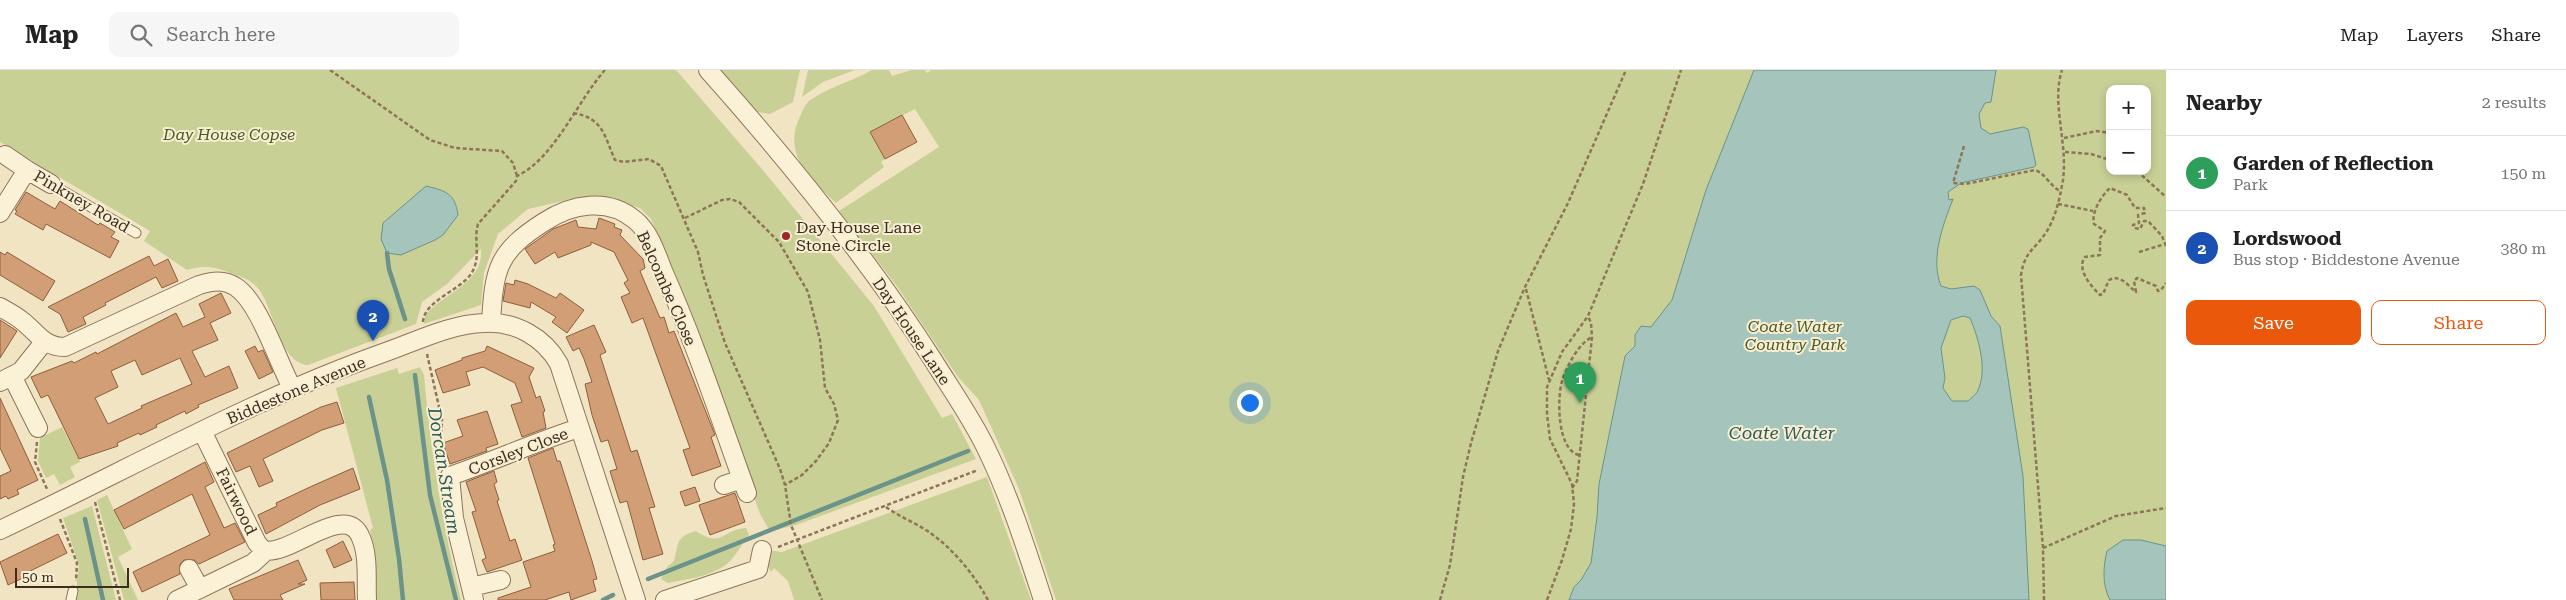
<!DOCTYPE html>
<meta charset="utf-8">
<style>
body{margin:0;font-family:"Roboto Serif",serif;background:#f6f6f6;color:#222}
.controls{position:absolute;right:15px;top:15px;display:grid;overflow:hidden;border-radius:10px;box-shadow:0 2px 8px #0003}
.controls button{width:45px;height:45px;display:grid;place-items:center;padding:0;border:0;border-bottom:1px solid #e0e0e0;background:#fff;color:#222;font:25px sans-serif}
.scale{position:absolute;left:15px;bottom:12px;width:114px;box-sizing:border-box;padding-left:5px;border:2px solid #3c2d1d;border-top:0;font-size:14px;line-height:18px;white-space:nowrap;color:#3c2d1d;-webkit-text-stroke:4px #f8eed3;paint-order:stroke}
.you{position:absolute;left:1249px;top:332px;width:18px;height:18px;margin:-12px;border:4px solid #fff;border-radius:50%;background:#1a73e8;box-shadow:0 0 0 8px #1a73e833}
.badge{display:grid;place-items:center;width:32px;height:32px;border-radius:50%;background:#ea580c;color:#fff;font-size:16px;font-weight:700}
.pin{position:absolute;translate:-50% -41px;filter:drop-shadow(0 1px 2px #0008)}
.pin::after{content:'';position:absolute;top:26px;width:18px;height:15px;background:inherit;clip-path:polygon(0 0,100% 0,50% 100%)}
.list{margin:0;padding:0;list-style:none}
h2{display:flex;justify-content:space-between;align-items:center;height:65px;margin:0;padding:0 20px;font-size:21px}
h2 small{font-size:16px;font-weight:400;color:#767676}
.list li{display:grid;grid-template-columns:32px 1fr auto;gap:15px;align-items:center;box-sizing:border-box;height:75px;padding:0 20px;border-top:1px solid #e0e0e0}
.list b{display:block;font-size:19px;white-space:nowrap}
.list p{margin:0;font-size:16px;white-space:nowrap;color:#767676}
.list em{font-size:16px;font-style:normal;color:#767676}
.actions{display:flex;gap:10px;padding:15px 20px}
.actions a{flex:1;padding:11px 0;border:1px solid #ea580c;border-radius:10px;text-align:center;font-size:18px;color:#ea580c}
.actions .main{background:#ea580c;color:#fff}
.icon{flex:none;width:28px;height:28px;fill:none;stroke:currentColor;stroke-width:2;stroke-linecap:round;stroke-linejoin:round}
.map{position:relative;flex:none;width:2166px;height:530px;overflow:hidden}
header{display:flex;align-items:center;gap:30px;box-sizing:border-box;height:70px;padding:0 25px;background:#fff;border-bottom:1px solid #e0e0e0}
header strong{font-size:24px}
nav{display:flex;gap:28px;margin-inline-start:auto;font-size:18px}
.search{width:350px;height:45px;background:#f6f6f6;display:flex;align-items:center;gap:12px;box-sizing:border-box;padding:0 18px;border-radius:10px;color:#767676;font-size:19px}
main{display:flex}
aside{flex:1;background:#fff}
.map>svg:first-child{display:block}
</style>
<header>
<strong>Map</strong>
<div class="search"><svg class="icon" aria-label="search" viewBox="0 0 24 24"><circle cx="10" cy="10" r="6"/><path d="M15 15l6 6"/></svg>Search here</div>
<nav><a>Map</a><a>Layers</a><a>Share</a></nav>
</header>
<main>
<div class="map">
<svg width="2166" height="530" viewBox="0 0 2166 530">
<rect width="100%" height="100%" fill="#f1e4c3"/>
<path fill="#c9d096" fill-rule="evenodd" d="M0 0H676L762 99 874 236 942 348 952 344 976 389 796 455 776 460 768 458 760 444 682 225 651 149 640 138 597 127H581L528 139 498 164 484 203 481 235 424 254 425 245 429 241C448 222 484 211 481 179L447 214 422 232 416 254 308 295C278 293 274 234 256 216 248 208 238 206 228 202 213 197 204 195 187 200L144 171 150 161 0 72Z
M720 0H800L793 32 770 44 757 42Z
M808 0H855L823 12 802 27Z
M872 0H889L892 6 911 0H925L927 3 931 0H2166V530H1056L1019 419 979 330 958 307 896 215 839 141 939 77 915 39 870 62 885 89 881 92 884 97 836 133C812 110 784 87 798 51 801 45 804 35 809 31 826 18 853 11 872 0ZM2110 19H2147V101H2110Z
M420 297 424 305C431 384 442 453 461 530H376L374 483 370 460 373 458 336 318 397 298 399 304Z
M62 357 80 392 70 397 75 407 60 415 54 404 46 408 38 391 40 368Z
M987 407 1031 530H794L788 511 774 498 771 502 767 495V480L782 482Z
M107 425 132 479 118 487 138 530H124L97 430Z
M92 436 116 530H75L79 495 63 448Z
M746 458 749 465C743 473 737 483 731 490 717 506 687 509 668 513L661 509 667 497 674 491C679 473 675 467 696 461 722 479 723 459 746 458Z"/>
<path fill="#a5c4bb" stroke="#6b938a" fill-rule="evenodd" d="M1754 0H1996L1991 32 1985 33 1979 44 1981 58 1990 64 2023 57 2028 59 2036 95 2034 97 1961 113 1948 122 1949 130 1953 129C1943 155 1930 188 1941 216L1951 219 1974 216 1980 220 1991 246 2000 256 2023 406 2029 530H1569L1574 517 1581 510 1591 493 1597 447 1599 414 1625 286 1635 276V265L1641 256 1651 257 1672 230 1706 120ZM1963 246 1970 248C1978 267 1988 299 1978 320 1977 324 1971 328 1968 331H1952L1943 318 1945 308 1941 278 1951 250Z
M426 116C446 121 455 123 458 145L443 165 435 170 401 185 387 183 381 169 383 153Z
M2123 470H2141L2166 476V530H2110C2102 515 2103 497 2107 481Z"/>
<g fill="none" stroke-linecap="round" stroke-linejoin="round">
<path stroke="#6b938a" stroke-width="4.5" d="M387 183 389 199 405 249
M415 305 430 425 456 530
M369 327 387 410 399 489 403 530
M85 449 103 530
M648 509 968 381
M603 530 613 525"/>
</g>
<path fill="#d29e76" stroke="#8e5e3c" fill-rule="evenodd" d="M902 45 917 72 885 89 870 62Z
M26 122 55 139 60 131 98 155 100 153 115 162 111 167 119 171 110 188 46 154 43 160 15 144 17 141 15 140Z
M599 148 615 154 614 157 622 160 620 165 643 189 645 198 640 201 660 248 664 247 669 263 674 261 715 365 711 367 721 396 692 406 683 380 690 378 643 248 632 253 621 227 630 223 624 213 628 210 614 182 591 172V175L558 188 555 182 535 194 525 179 553 159 576 150 578 157 596 159Z
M0 182 5 185 7 182 55 211 43 231 0 205Z
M149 186 154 196 168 189 178 211 162 218 156 207 105 233 106 235 83 247 86 254 68 262 60 244 48 237Z
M515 210 528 214 556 228 560 223 584 240 567 263 552 252 556 247 531 232 530 238 503 231 506 213 514 215Z
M221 223 231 243 210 253 218 270 192 281 205 307 229 296 238 318 198 335 199 337 186 344 185 341 156 355 157 357 140 365 139 363 117 373 118 376 79 389 48 325 41 328 31 307 72 291 74 293 96 282 97 284 176 243 183 257 205 247 199 234ZM180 288 192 314 141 336 142 338 108 354 95 328 118 317 111 301 135 290 142 305Z
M0 250 17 261 0 288Z
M594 255 606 282 600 285 631 382 637 380 655 437 649 438 663 484 643 490 627 431 620 433 610 401 617 399 608 370 601 372 592 345 585 314 592 312 584 289 579 278 573 281 566 267Z
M255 276 258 282 263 280 273 302 259 309 245 281Z
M487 276 534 298 529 307 536 328 540 326 545 341 543 342 546 358 522 367 511 335 522 332 515 313 483 297 466 302 470 315 443 323 435 300 462 290V288L485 281Z
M0 328 38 410 17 420 19 424 8 429 6 426 0 429V406L11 401 0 378Z
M337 332 344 353 322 360 263 389 273 411 259 417 250 396 236 402 227 383 321 337Z
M487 341 498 374 486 378 487 381 450 394 443 373 463 366 457 350Z
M553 378 557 391H560L592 491 597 509 593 510 596 521 571 530 569 522 545 530H498V528L531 517 523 492 555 481 553 475 555 474 528 388Z
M205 392 214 412 205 417 224 458 235 453 245 472 199 494 194 490H184L180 494V504L142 522 133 502 210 465 192 424 124 459 114 440Z
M353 398 360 419 320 435 266 464 258 445 277 436 276 433 310 417Z
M494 401 497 412 494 414 499 430 497 431 510 471 515 469 522 490 487 502 482 490 486 488 472 442 476 441 466 412Z
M695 417 700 431 685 436 680 422Z
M735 423 745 452 710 465 699 435Z
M58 464 67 483 24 504 25 507 8 515 0 492Z
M343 471 352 490 334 498 326 480Z
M298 490 307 510 298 514H305L280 525 283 530H234L229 519Z
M354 512 355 530H321L320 513Z"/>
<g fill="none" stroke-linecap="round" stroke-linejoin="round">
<defs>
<path id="lane" d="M51 114 136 163
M71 530 73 521"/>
<path id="street" d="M708 0C789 91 867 187 933 290 951 319 971 347 986 378 1010 427 1026 478 1043 530
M27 100 51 114
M0 143 27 100 5 85
M0 237C7 241 15 245 21 250 37 262 43 277 65 277L199 215C212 211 224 209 236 217 259 232 278 292 292 318
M491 253C494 199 497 182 544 152 571 134 608 127 635 150 650 162 657 186 664 203 696 275 720 349 747 423
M12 306 38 358
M0 312 21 301 44 272
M202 361 257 473 263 480C289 488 346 429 361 468 369 486 366 511 367 530
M724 415 742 409
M0 460C127 400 251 330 383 283 415 272 450 254 484 253 515 251 544 267 559 294L636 530
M189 499 200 519
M758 499 762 480
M471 517 501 510
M177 530 253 493 266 481
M474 530 454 448 450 406C494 391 535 372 579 358
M665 530 758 499"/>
</defs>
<use href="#lane" stroke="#8d7558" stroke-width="11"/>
<use href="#street" stroke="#8d7558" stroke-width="20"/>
<path stroke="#8d7558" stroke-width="2.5" stroke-dasharray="4 2.5" stroke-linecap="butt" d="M330 0 430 70 455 78 502 81 513 93 517 106
M573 43C603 48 604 65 615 90L624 92 649 89 661 96 698 182 703 205 725 273 780 399 785 415 791 455 822 530
M2064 68 2097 61 2110 63
M1964 76 1953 113 1965 114 2035 100C2045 103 2050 116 2060 121
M2065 82 2091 84 2110 90
M2137 101 2166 127
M2058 134 2093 141
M685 148 722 130 730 129 739 132 779 172 808 222 820 270 825 318 834 334 838 350 829 373 816 391 802 405 785 415
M2166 176 2162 166 2148 151H2144L2140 159 2134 158 2133 155 2139 153 2138 145 2145 143 2144 138H2135L2127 125 2110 118C2101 126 2091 143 2094 154L2105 161 2100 168V185L2085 187C2076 199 2091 216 2100 225L2103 224 2109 210C2121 204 2127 215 2136 222L2134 211 2137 208 2156 216 2158 221 2161 220 2166 213
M2139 182 2165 174
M1526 219 1549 310
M423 252C424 231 459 221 471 204 482 187 473 172 478 154L516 111 517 106C554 89 578 30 605 0
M427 284 442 350 440 394
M37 372 35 392 47 419
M1579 385C1557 380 1557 329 1562 311 1567 296 1578 274 1592 267
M1572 418 1577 411 1592 267 1591 253 1588 246
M95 432 120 530
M886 437C901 448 919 454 933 465 955 481 975 506 988 530
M60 449 77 493 76 511
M778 477 978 400
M2043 478 2116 446 2166 438
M1440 530 1450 495 1463 407 1471 373 1498 281 1525 217 1568 133 1626 0
M1547 530 1562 490 1571 459 1574 434 1572 414 1550 369 1547 344V317L1562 282 1588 246 1643 114 1681 0
M2044 530 2043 478 2021 205C2025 180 2035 180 2047 161 2056 146 2060 127 2063 110 2068 72 2051 33 2062 0"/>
<use href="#lane" stroke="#fbf1d7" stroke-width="9"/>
<use href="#street" stroke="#fbf1d7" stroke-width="18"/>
</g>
<circle fill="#a12524" stroke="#f8eed3" stroke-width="2" cx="786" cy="166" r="5"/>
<g text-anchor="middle" stroke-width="4" stroke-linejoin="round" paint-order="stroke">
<g font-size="16" font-style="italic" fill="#4b5a22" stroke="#f8eed3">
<text x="229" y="70">Day House Copse</text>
<text x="1795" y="262">Coate Water<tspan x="1795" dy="18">Country Park</tspan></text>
</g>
<g font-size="16" fill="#3c2d1d" stroke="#f8eed3">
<text transform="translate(82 131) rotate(30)" y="6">Pinkney Road</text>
<text transform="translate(667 218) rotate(66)" y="6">Belcombe Close</text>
<text transform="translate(912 261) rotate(56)" y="6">Day House Lane</text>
<text transform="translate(296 320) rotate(-23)" y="6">Biddestone Avenue</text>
<text transform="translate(518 381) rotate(-21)" y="6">Corsley Close</text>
<text transform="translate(237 431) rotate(64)" y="6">Fairwood</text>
</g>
<g font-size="16" fill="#3c2d1d" stroke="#f8eed3" text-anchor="start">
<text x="796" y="163">Day House Lane<tspan x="796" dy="18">Stone Circle</tspan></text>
</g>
<g font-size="18" font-style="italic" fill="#2c5d5a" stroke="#f8eed3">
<text x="1782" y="369">Coate Water</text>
<text transform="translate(444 401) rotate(81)" y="6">Dorcan Stream</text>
</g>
</g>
</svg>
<div class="controls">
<button>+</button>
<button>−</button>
</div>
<div class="scale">50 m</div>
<div class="you"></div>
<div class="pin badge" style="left:1580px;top:333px;background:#2e9e5b">1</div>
<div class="pin badge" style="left:373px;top:271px;background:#1a4fb4">2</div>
</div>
<aside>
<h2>Nearby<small>2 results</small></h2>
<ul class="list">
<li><span class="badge" style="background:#2e9e5b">1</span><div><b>Garden of Reflection</b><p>Park</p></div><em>150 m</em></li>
<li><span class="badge" style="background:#1a4fb4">2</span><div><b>Lordswood</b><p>Bus stop · Biddestone Avenue</p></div><em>380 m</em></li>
</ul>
<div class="actions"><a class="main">Save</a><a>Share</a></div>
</aside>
</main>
